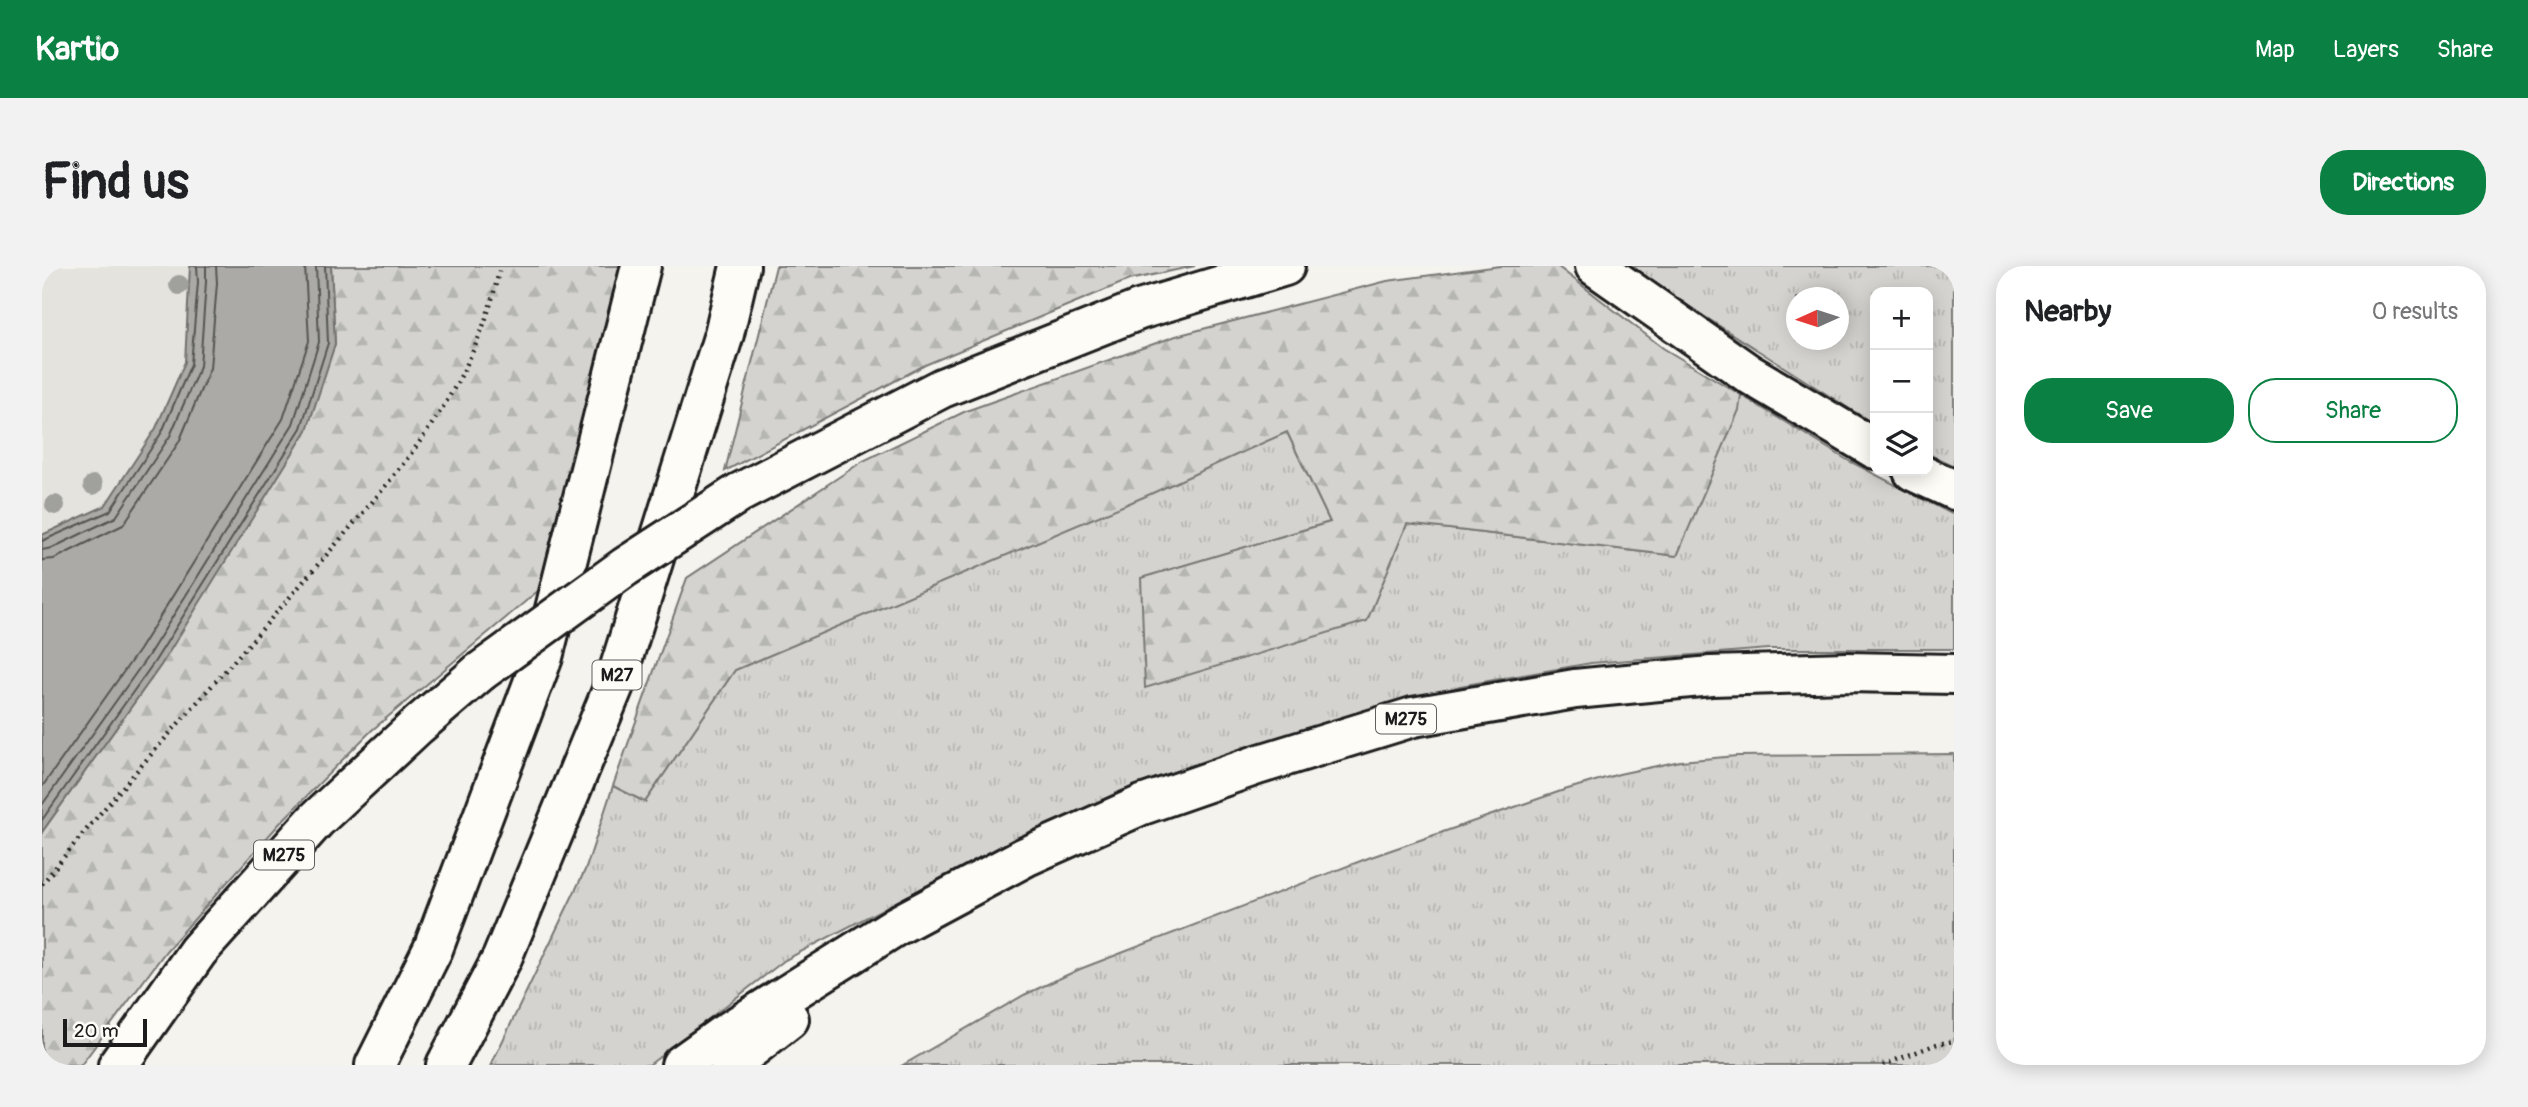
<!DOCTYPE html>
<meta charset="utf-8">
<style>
body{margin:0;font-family:Pangolin,sans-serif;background:#f2f2f2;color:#202124}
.controls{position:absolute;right:21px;top:21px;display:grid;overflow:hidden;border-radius:14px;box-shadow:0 4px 18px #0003}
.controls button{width:63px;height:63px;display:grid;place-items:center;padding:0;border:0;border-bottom:2px solid #e0e0e0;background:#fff;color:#202124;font:35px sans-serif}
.compass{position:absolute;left:1744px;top:21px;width:63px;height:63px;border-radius:50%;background:#fff;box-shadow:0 4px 18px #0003;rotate:267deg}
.scale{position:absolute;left:21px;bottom:18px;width:84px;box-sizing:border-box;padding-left:7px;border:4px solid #1c1c1c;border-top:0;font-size:19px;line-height:24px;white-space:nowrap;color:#1c1c1c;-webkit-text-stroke:5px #fdfcf7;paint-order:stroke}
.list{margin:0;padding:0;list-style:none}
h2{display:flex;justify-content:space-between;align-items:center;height:91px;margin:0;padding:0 28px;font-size:30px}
h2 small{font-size:23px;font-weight:400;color:#757577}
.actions{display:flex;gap:14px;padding:21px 28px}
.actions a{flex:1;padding:16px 0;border:2px solid #0b8043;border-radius:28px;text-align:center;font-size:24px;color:#0b8043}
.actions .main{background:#0b8043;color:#fff}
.icon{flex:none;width:38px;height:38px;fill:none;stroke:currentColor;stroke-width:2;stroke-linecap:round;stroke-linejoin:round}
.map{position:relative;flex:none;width:1912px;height:799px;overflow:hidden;border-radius:28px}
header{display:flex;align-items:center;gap:42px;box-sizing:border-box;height:98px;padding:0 35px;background:#0b8043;color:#fff}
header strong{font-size:33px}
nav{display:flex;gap:38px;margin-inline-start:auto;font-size:24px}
.intro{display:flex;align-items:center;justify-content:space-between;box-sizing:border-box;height:168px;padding:0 42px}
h1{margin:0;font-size:49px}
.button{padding:18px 32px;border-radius:28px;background:#0b8043;color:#fff;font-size:24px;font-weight:700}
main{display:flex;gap:42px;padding:0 42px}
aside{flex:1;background:#fff;border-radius:28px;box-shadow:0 4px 18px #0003}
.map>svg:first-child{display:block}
</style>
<header>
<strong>Kartio</strong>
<nav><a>Map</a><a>Layers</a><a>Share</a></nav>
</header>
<div class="intro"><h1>Find us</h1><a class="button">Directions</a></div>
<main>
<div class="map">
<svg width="1912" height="799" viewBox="0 0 1912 799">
<defs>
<pattern id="grass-tufts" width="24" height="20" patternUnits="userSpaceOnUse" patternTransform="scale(1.75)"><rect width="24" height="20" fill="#d4d3cf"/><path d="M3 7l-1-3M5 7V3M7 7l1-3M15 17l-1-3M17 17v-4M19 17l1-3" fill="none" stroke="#b5b5b1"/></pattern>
<pattern id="forest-firs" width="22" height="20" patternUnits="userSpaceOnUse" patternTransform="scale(1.75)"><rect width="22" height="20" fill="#d4d3cf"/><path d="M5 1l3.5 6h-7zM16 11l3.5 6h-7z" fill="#b5b5b1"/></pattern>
</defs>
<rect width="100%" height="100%" fill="#f4f3ee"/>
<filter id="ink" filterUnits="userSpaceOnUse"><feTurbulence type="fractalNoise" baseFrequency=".0143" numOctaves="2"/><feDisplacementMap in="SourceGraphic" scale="14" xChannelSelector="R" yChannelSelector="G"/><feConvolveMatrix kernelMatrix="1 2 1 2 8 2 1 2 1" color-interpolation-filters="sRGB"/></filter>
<g filter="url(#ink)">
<path fill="#e4e3de" d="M0 0H504L0 675Z"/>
<path fill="url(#grass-tufts)" stroke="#787876" stroke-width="2" fill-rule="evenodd" d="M1583 0H1912V200L1886 188V26H1833V159ZM1755 32H1797V74H1755Z
M1699 129 1807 195 1912 249V383H1727L1549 397 1418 420 1210 482 1079 525 917 603 743 694 607 799H449L544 602 571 520 603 536 693 404 1245 166 1288 256 1100 312 1324 355 1365 258 1635 290Z
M1912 488V799H861L982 729 1038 703 1329 591 1519 525 1577 508 1638 495 1695 490Z"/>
<path fill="url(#forest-firs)" stroke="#787876" stroke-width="2" d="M289 0H579L574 31 509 314 329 465 239 556 124 685 39 799H0V566L119 399 293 78Z
M734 0H1153L1087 14 883 99 683 205Z
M1458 0H1515L1621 82 1699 129 1697 144 1635 290 1365 258 1325 355 1103 422 1099 312 1288 256 1245 166 1104 230 693 404 603 536 571 520 645 312 821 195 924 145 1134 70 1345 15Z"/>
<path fill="#abaaa6" stroke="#72716f" stroke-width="2" d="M148 0H289L293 78 265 164 119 399 0 566V269L63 240 114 162 143 96Z"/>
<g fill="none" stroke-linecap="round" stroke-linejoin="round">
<path stroke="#555553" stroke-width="2" d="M0 275 68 245 120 166 149 98 156 16 155 0
M0 284 10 282 74 251 128 170 158 100 164 16V0
M0 294 12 293 81 259 137 176 168 102 175 17 174 0
M0 521 97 384 241 153 267 75 263 0
M0 539 106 390 251 158 277 76 274 0
M0 554 113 395 259 162 286 77 283 0"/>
<defs>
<path id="highway" d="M1553 0 1707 108 1833 183
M1871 205 1912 224
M697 227 900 122 1097 44 1243 0
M76 799 156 685 274 554 375 460 438 406
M333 799 391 683 501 391 599 0
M404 799 460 692 573 417 682 68 698 0
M639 799 681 769 854 660 983 591 1100 539 1215 499 1371 451 1533 423 1669 410 1804 406 1912 408
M688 799 747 753"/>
</defs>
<use href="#highway" stroke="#1c1c1c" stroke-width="44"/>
<path stroke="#1c1c1c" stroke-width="4.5" stroke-dasharray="2 5" stroke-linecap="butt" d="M0 618C83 514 174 417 261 316 345 218 432 132 458 0
M1841 799 1895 778 1912 775"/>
<use href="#highway" stroke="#fdfcf7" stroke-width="38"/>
<defs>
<path id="highway-bridge" d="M438 406 583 301 697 227"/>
</defs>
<use href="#highway-bridge" stroke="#1c1c1c" stroke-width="44" stroke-linecap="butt"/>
<use href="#highway-bridge" stroke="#fdfcf7" stroke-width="38"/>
</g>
<g fill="#a0a09d">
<circle cx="137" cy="19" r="10"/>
<circle cx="51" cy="219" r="10"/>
<circle cx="13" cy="239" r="10"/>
</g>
</g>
<g text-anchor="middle" stroke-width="6" stroke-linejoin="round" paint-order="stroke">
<g fill="#fdfcf7" stroke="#605f5e" stroke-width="2">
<rect x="550.5" y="394.5" width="49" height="29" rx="5"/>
<rect x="1334" y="438.5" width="60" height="29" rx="5"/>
<rect x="212" y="574.5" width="60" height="29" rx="5"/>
</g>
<g font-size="18" font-weight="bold" fill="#1c1c1c">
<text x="575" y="415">M27</text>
<text x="1364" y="459">M275</text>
<text x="242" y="595">M275</text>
</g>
</g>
</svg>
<div class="controls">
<button>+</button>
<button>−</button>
<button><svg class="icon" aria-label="layers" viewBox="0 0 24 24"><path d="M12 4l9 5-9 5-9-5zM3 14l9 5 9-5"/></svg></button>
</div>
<svg class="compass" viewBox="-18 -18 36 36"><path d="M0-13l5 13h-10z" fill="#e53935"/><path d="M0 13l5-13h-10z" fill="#757577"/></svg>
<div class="scale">20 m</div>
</div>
<aside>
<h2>Nearby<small>0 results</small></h2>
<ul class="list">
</ul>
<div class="actions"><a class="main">Save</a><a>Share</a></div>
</aside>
</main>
